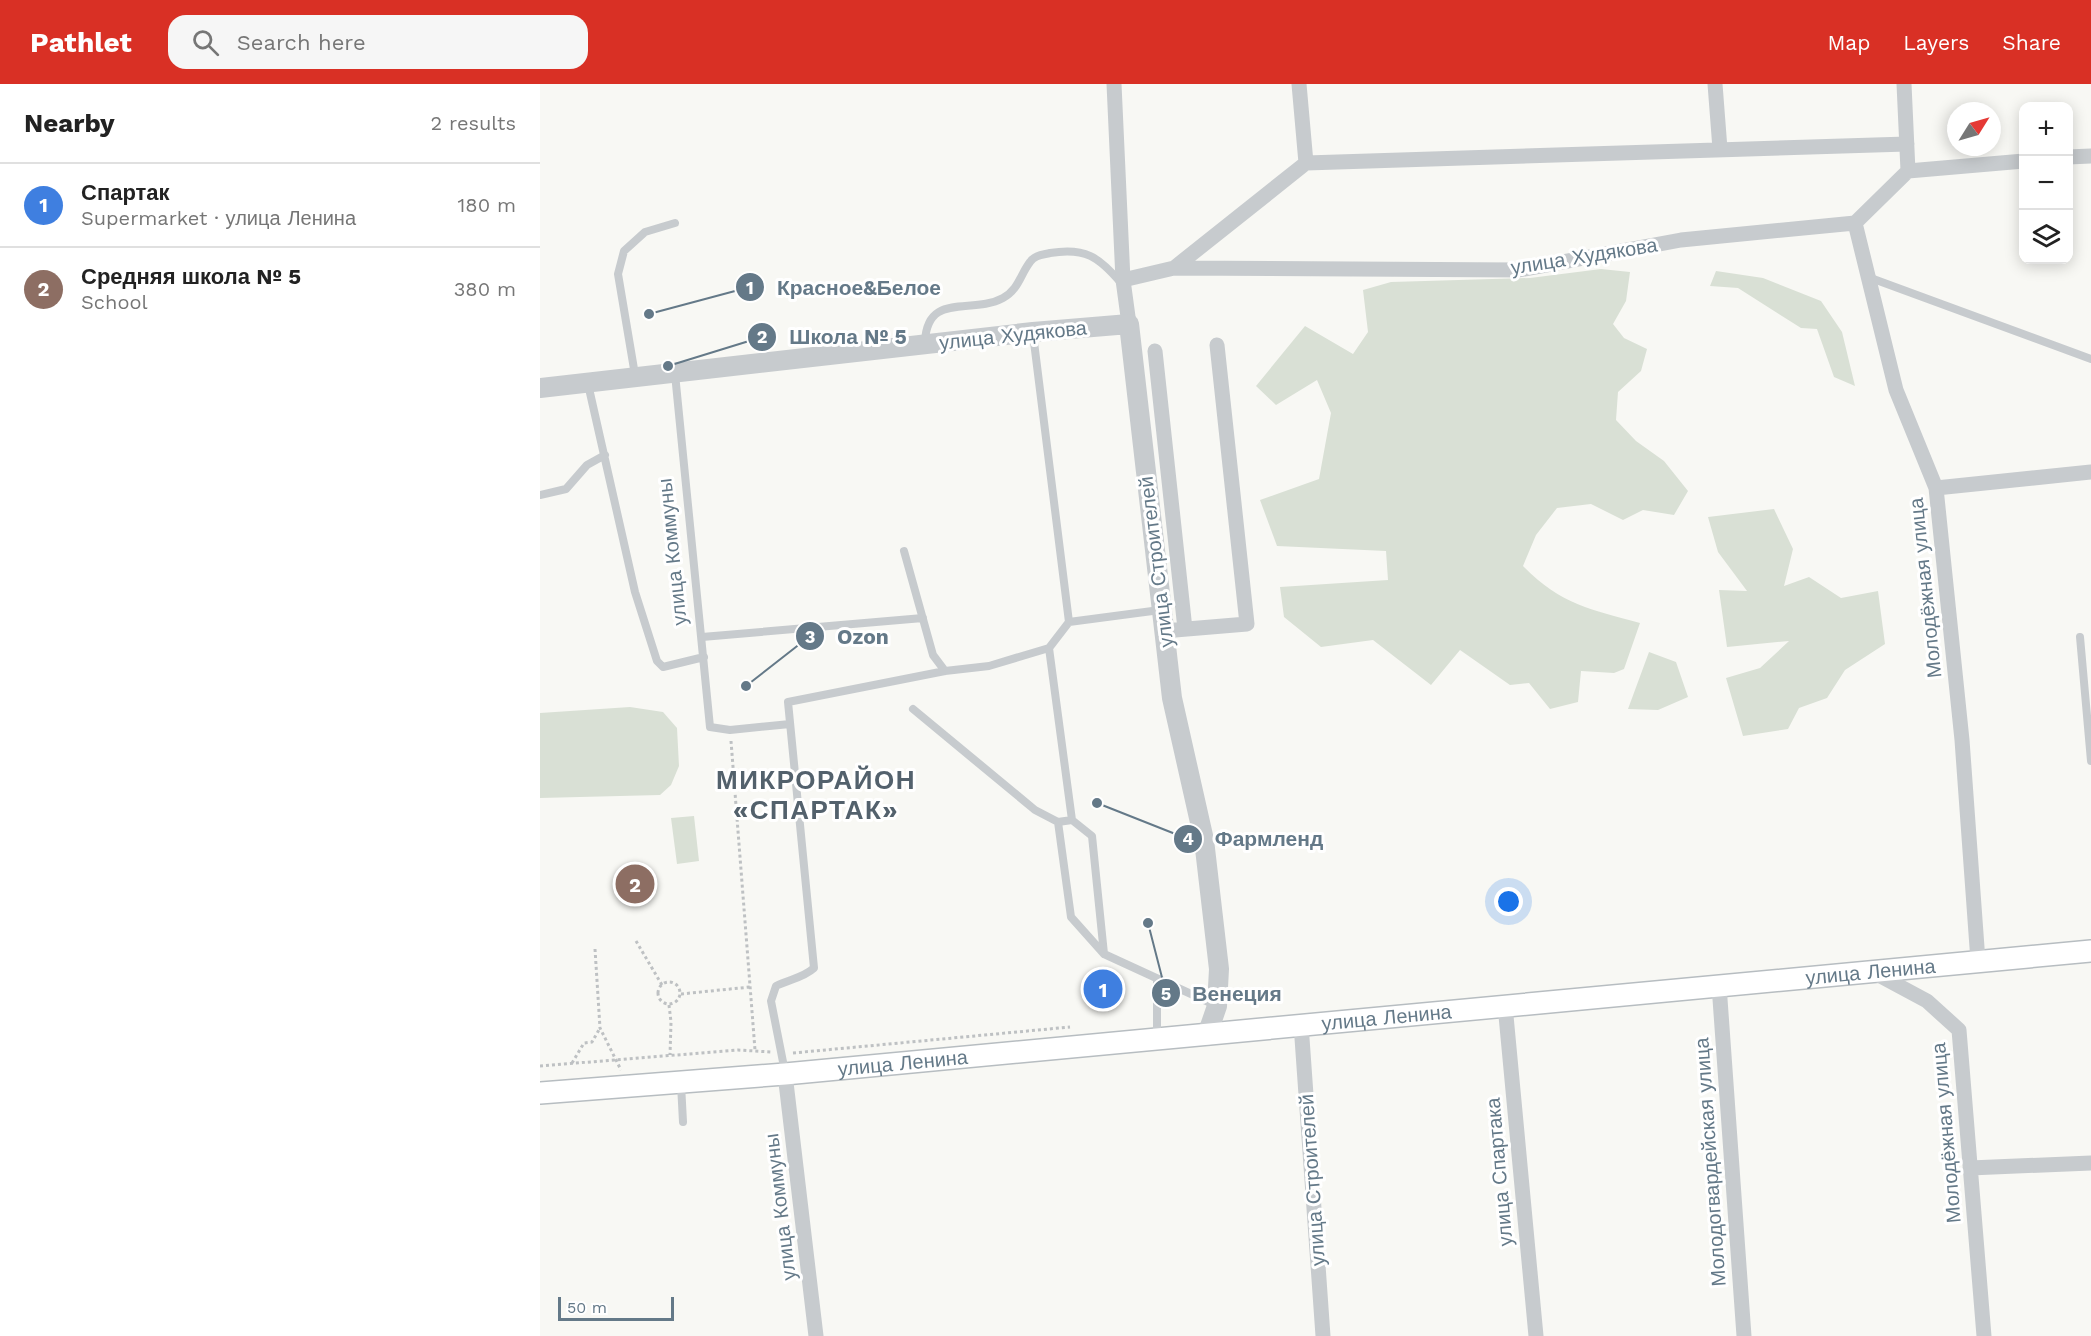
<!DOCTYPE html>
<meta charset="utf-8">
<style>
body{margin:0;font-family:"Work Sans",sans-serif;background:#f6f6f6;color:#222}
.controls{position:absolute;right:18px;top:18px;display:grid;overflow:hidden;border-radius:12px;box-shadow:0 3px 15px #0003}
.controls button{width:54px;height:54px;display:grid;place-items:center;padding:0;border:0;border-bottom:2px solid #e0e0e0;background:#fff;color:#222;font:30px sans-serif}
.compass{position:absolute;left:1407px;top:18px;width:54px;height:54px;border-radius:50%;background:#fff;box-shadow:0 3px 15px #0003;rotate:53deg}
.scale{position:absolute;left:18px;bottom:15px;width:116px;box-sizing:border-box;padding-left:6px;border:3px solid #647988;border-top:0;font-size:16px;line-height:21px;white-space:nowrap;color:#647988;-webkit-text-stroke:4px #fff;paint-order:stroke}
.you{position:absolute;left:969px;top:818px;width:21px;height:21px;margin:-15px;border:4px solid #fff;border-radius:50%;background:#1a73e8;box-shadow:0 0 0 9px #1a73e833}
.badge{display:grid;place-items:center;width:39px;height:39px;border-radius:50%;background:#d93025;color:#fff;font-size:20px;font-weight:700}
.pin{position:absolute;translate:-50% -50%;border:3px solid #fff;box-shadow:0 2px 6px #0006}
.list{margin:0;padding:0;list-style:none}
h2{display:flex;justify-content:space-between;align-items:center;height:78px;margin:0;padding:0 24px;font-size:26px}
h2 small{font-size:20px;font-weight:400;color:#767676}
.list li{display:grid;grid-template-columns:39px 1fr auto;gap:18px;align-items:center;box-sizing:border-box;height:84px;padding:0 24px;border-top:2px solid #e0e0e0}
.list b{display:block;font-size:22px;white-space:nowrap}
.list p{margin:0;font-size:20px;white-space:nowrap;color:#767676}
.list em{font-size:20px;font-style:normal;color:#767676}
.icon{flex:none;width:33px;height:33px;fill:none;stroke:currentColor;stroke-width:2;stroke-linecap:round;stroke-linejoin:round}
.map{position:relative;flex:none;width:1551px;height:1252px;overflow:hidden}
header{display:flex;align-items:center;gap:36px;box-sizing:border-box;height:84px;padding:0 30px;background:#d93025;color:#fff}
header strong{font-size:28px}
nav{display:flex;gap:33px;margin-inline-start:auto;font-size:21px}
.search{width:420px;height:54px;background:#f6f6f6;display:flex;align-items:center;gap:15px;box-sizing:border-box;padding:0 21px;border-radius:18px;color:#767676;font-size:22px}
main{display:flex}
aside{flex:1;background:#fff}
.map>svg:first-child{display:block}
</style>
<header>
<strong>Pathlet</strong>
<div class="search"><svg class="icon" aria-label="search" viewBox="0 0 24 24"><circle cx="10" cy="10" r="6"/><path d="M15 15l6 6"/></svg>Search here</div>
<nav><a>Map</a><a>Layers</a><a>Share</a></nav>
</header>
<main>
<aside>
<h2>Nearby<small>2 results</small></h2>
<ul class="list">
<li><span class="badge" style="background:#3f7fe0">1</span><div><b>Спартак</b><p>Supermarket · улица Ленина</p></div><em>180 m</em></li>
<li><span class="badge" style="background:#8d6e63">2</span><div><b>Средняя школа № 5</b><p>School</p></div><em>380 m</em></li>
</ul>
</aside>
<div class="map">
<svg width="1551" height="1252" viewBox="0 0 1551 1252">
<rect width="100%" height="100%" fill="#f8f8f4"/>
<path fill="#d9e0d5" d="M1061 185 1090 188 1086 217 1073 240 1084 254 1107 265 1101 287 1078 308 1076 336 1096 357 1124 377 1148 407 1134 431 1103 426 1083 436 1051 420 1017 424 996 451 983 482C1021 521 1050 525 1100 539L1084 585 1074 589 1041 587 1038 618 1010 625 989 599 970 601 920 566 891 601 833 556 781 563 744 533 740 503 848 496 846 467 737 462 720 416 779 395 791 329 777 296 736 321 716 302 765 242 813 270 828 248 823 206 851 198 990 194Z
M1176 187 1223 194 1281 217 1302 248 1315 302 1294 293 1277 245 1261 244 1198 204 1170 202Z
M1234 425 1253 465 1244 502 1269 493 1301 514 1338 507 1345 560 1305 586 1287 614 1259 624 1248 645 1203 652 1186 594 1220 584 1249 557 1187 563 1179 506 1207 507 1178 468 1168 433Z
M1109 568 1136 578 1148 613 1118 626 1088 625Z
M90 623 123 628 137 644 139 682 131 701 120 711 0 714V629Z
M154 732 159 777 137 780 131 734Z"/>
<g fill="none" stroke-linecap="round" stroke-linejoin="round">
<defs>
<g id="secondary">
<path id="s1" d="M0 1009 245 990 1551 867"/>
</g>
</defs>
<use href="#secondary" stroke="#b7bdc1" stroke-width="24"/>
<path stroke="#bec1c3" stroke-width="3" stroke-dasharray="3 3" stroke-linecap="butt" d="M191 657 215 966
M96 857 122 901
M55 865 60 944 81 986
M118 909a11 11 0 1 1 22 0a11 11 0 1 1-22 0Z
M141 910 210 903
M129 921 131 938 130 971
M253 969 530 943
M32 979 44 959 52 958 60 944
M0 982 198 966 231 968"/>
<path stroke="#c7cbce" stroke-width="8" d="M1328 193 1551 275
M493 250 529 538
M385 258C387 207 432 231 463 214 479 205 480 191 490 178 495 171 502 171 510 169 545 163 559 173 581 199
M135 290 170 643 190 646 250 640
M95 291 78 190 84 167 105 148 135 139
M48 300 95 508 117 577 123 583 164 573
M0 411 26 405 47 381 65 371
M364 467 393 571 405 587
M162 553 383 534
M1540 553 1551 677
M509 564 532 736 552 752 564 870 675 921
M373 625 495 726 518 738 532 736
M518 738 531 833 564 870
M617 954V895
M245 988 231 917 236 902C250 895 263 894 274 884L248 618 405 587 449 582 509 564 529 538 620 526
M141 1000 143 1038"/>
<path stroke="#c7cbce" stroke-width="15" d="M574 0 583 196 589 240
M1175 0 1180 65
M1364 0 1368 87
M1528 73 1551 72
M766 79 1367 60
M1315 139 1356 306 1396 404 1422 656 1438 877
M634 184 766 79 759 0
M583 196 634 184 979 186 1141 156 1315 139 1368 87 1484 77
M615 267 645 545
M1396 404 1551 388
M623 547 707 540 677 261
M1333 888 1387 917 1419 946 1444 1252
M1179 901 1204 1252
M965 921 996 1252
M761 940 783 1252
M245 990 276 1252
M1430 1084 1551 1079"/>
<path stroke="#c7cbce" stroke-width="20" d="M0 304 493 248 589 240 632 614 664 756 679 885 677 922 667 951"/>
<use href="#secondary" stroke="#fff" stroke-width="21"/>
</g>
<g text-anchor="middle" stroke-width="6" stroke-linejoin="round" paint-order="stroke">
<g font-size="20" fill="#647988" stroke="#fff">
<text transform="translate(1044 172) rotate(-9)" y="7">улица Худякова</text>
<text transform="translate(473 251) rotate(-6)" y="7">улица Худякова</text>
<text transform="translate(132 468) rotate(-96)" y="7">улица Коммуны</text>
<text transform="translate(616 478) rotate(-97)" y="7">улица Строителей</text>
<text transform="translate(1385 504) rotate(-96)" y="7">Молодёжная улица</text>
<text dy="7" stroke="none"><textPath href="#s1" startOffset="1336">улица Ленина</textPath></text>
<text dy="7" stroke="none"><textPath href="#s1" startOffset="850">улица Ленина</textPath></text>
<text dy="7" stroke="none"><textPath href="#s1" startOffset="364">улица Ленина</textPath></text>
<text transform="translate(1406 1049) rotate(-95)" y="7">Молодёжная улица</text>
<text transform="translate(1170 1078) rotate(-94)" y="7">Молодогвардейская улица</text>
<text transform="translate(959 1088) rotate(-95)" y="7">улица Спартака</text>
<text transform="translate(772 1096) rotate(-94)" y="7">улица Строителей</text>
<text transform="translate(240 1123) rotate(-97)" y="7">улица Коммуны</text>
</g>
<g font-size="26" font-weight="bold" letter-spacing="1.5" fill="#53616c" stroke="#fff">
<text x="276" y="705">МИКРОРАЙОН<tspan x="276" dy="30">«СПАРТАК»</tspan></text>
</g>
</g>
<path fill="none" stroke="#647988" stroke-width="2" d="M109 230L210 203M128 282L222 253M206 602L270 552M557 719L648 755M608 839L626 909"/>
<g fill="#647988" stroke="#fff" stroke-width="2">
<circle cx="109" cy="230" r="6"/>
<circle cx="128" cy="282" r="6"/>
<circle cx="206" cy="602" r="6"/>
<circle cx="557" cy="719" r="6"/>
<circle cx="608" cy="839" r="6"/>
<circle cx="210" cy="203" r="15"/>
<circle cx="222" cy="253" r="15"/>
<circle cx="270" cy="552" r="15"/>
<circle cx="648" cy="755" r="15"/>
<circle cx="626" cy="909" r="15"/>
</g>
<g font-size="18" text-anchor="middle" font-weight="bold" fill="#fff">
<text x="210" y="210">1</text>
<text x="222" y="259">2</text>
<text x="270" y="559">3</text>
<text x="648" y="761">4</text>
<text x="626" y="916">5</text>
</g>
<g font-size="21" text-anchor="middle" font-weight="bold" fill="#647988" stroke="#fff" stroke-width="6" stroke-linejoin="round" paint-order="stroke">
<text x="319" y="211">Красное&amp;Белое</text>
<text x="308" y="260">Школа № 5</text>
<text x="323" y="560">Ozon</text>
<text x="729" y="762">Фармленд</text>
<text x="697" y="917">Венеция</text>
</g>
</svg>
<div class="controls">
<button>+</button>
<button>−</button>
<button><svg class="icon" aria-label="layers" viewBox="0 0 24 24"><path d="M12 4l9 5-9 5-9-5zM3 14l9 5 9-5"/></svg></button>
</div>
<svg class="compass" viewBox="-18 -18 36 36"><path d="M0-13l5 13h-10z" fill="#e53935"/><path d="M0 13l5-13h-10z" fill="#767676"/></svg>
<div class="scale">50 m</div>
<div class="you"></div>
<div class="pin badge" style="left:563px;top:905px;background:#3f7fe0">1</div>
<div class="pin badge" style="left:95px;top:800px;background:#8d6e63">2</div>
</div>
</main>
